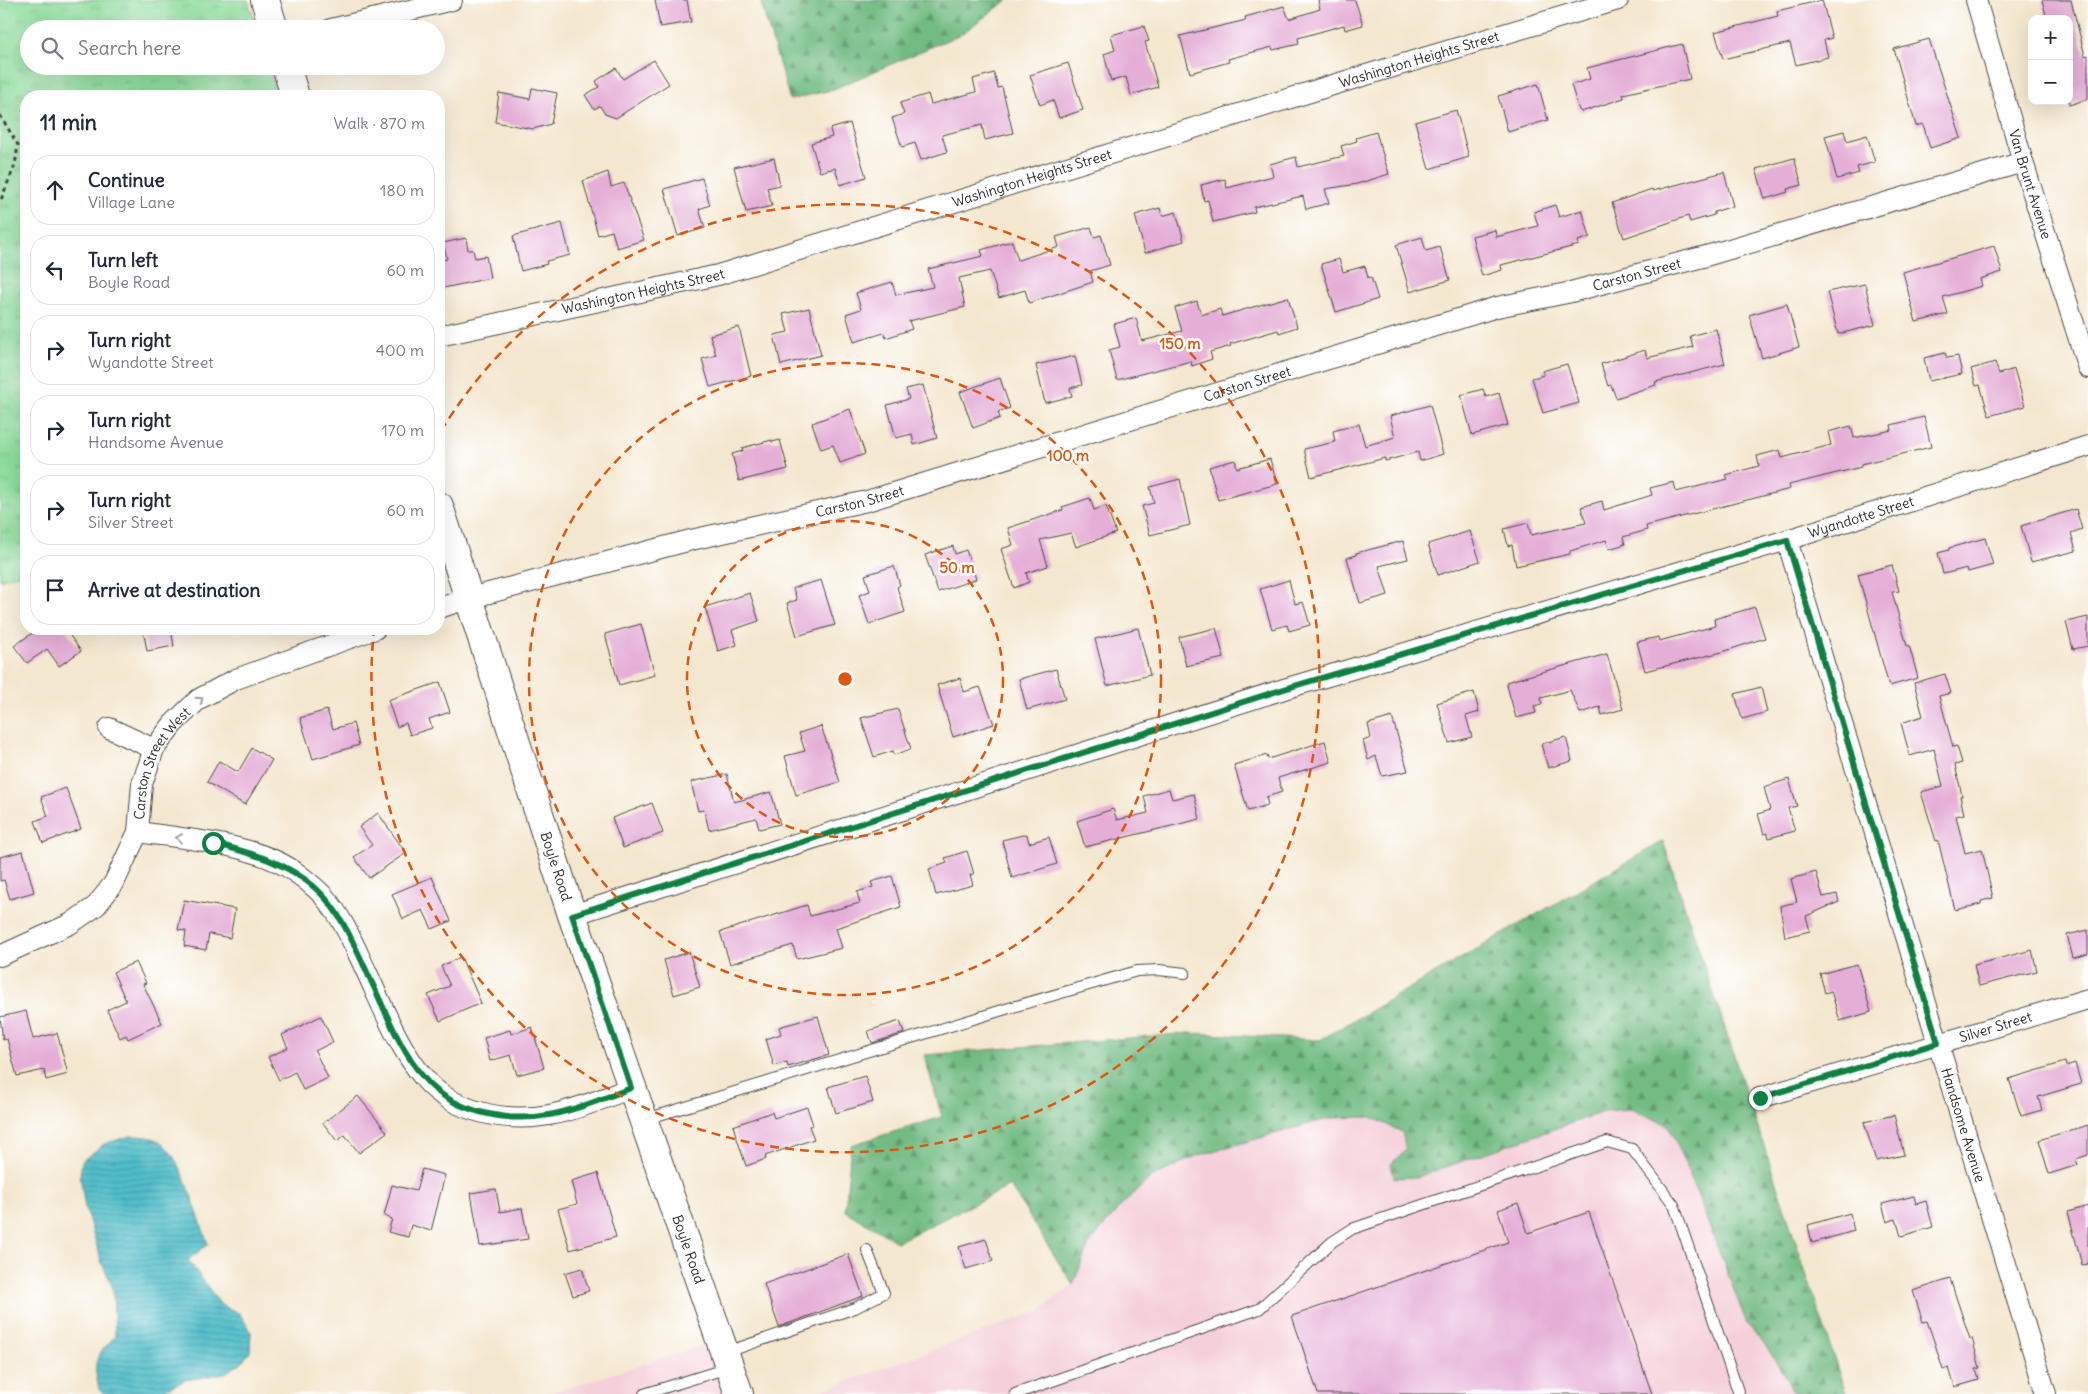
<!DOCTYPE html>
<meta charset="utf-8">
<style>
body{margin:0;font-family:Delius,sans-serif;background:#f6f6f7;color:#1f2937}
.controls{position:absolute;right:15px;top:15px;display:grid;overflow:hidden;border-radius:10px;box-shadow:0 5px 20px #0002}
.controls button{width:45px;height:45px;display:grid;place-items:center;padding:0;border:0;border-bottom:1px solid #e0e1e3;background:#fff;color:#1f2937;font:25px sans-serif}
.stop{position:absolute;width:15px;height:15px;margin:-11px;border:4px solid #0b8043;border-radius:50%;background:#fff}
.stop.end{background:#0b8043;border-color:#fff;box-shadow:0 1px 5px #0008}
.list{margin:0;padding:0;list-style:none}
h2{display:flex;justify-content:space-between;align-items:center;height:65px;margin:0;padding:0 20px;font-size:21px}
h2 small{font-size:16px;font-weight:400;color:#747a83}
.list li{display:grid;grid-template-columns:32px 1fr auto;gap:15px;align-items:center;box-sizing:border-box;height:70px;margin:0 10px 10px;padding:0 10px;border:1px solid #e0e1e3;border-radius:20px}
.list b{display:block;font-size:19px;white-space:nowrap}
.list p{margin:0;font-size:16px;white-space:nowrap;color:#747a83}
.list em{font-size:16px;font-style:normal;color:#747a83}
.icon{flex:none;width:28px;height:28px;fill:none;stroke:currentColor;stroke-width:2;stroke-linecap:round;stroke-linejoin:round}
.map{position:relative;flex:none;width:2088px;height:1394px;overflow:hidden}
.search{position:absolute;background:#fff;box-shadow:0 5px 20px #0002;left:20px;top:20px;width:425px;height:55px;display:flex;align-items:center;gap:12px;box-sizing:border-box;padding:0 18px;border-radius:28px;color:#747a83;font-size:19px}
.panel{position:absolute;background:#fff;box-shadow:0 5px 20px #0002;left:20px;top:90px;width:425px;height:545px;border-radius:20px}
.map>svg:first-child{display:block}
</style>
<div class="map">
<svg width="2088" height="1394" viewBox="0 0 2088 1394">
<defs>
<pattern id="forest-firs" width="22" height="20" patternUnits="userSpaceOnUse" patternTransform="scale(1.25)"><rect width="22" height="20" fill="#72bc83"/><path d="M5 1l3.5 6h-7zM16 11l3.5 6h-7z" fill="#5e996b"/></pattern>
<pattern id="park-tufts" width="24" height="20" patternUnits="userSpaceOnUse" patternTransform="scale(1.25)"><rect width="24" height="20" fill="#8ddc9b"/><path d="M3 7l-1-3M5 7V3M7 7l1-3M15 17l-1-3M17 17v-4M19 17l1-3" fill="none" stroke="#7abd86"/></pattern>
<pattern id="water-rules" width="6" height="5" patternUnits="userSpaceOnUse" patternTransform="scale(1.25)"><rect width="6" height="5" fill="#51beca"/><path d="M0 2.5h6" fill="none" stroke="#439ba4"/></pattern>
</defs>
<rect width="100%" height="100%" fill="#fff"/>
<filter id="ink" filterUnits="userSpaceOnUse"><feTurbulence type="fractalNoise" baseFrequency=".02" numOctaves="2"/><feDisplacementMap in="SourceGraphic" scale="10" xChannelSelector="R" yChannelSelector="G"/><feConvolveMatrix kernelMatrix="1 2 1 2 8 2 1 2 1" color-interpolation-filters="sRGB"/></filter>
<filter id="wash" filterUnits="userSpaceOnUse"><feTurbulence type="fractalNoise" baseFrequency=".0096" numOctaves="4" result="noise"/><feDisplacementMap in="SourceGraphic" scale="20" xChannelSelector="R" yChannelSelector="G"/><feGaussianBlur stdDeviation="1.12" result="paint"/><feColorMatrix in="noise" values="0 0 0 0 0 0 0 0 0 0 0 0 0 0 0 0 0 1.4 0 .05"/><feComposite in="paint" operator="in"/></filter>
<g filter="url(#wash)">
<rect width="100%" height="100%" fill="#f4e7cf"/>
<path fill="#f5cfd9" d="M1663 841 1846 1394H813L1039 1311 1073 1285 1028 1148 1320 1040Z
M721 1340 739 1394H547Z"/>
<path fill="url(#forest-firs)" stroke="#4e7457" d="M760 0H1008L961 34 831 90 790 100Z
M1663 841 1846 1394H1794C1781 1367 1767 1346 1747 1324L1681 1153 1668 1125 1631 1109 1606 1111 1417 1177 1394 1178 1391 1164 1406 1150 1402 1132 1371 1117 1331 1118 1196 1156 1150 1178 1122 1205 1089 1244 1073 1285 1010 1186 897 1242 845 1211 851 1145 942 1117 924 1055 1189 1033 1320 1040Z"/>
<path fill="url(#park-tufts)" stroke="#5c8463" d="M0 0H248L257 29H29V66H268L277 96H26V571L0 580Z"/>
<path fill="url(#water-rules)" stroke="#3e747a" d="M130 1136C140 1136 155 1136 163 1144 182 1160 199 1219 208 1244L188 1260 221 1305 239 1313 251 1331 250 1352 240 1364 225 1373 186 1380 155 1394H103C99 1390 98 1386 97 1380 92 1357 101 1352 115 1336L113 1288 102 1263 85 1207 80 1176 82 1161 104 1144Z"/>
<g id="blocks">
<path fill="#e5aed7" d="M655 0H687L691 22 660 27Z
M1318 0H1355L1363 25 1345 30 1344 25 1298 38 1299 44 1273 50 1272 47 1228 59 1229 62 1190 73 1180 36 1246 20 1245 17 1284 6 1289 19 1320 9Z
M1822 0 1832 38 1824 40 1828 57 1796 65 1790 43 1723 59 1715 32 1778 16 1777 11Z
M2042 0H2071L2085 56 2088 55V99L2069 105V19H2047Z
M1144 26 1149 41 1145 42 1158 87 1131 95 1126 77 1111 81 1104 54 1115 50 1111 35Z
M1929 39 1961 138 1930 148 1923 124 1916 126 1894 49Z
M1682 44 1690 79 1623 94 1624 98 1581 112 1579 110 1571 85 1590 79 1587 68Z
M654 60 669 84 616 118 605 114 600 106 594 109 585 95 599 87 596 81 616 68 623 79Z
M1068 63 1083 110 1059 118 1053 100 1040 105 1030 75Z
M994 73 998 88 1002 87 1013 133 985 140 982 125 942 135 947 152 921 160 915 143 902 147 892 118 904 114 900 103 928 94 931 104 976 92 973 79Z
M1538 84 1548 120 1508 132 1498 96Z
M532 88 557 93 551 124 533 129 495 122 499 93 530 99Z
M1456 110 1469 157 1429 169 1415 122Z
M850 123 866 177 840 185 835 168 820 172 811 143 832 137 830 129Z
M1844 131 1847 141 1867 135 1875 162 1857 167 1859 173 1837 179 1825 136Z
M1376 132 1389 174 1357 184 1325 189 1329 203 1306 209 1303 196 1254 207 1255 212 1213 222 1208 200 1204 201 1201 185 1225 179 1227 188 1273 176 1270 164 1296 157 1298 167 1344 156 1341 146 1357 141 1356 138Z
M774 158 780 185 767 188 772 206 746 212 734 167Z
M1794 158 1802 185 1787 189 1788 192 1765 199 1756 169Z
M608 172 611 187 624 183 644 240 617 248 612 231 598 235 583 181Z
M1724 172 1733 206 1714 212V215L1690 222 1688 216 1624 238 1612 203 1652 189 1653 191Z
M702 178 710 205 699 209 705 228 678 236 664 189Z
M1555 205 1559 217 1582 210 1590 237 1578 241 1579 245 1501 265 1502 270 1482 276 1472 236 1495 230 1496 237 1538 226 1534 212Z
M1160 208 1162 216 1176 212 1184 241 1145 253 1135 215Z
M562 223 570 255 546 261 547 264 521 271 513 236Z
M1091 227 1094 237 1101 235 1110 265 1090 271 1093 282 1029 303 1025 290 999 298 990 271 959 278 965 307 909 321 912 329 886 338 884 333 854 342 846 314 861 309 856 293 892 282 896 295 933 287 928 269 983 256 981 250 1012 241 1018 260 1059 247 1056 237Z
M1422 237 1426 251 1440 247 1450 280 1410 292 1396 245Z
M466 238 468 250H473L475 258 486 256 490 278 439 289V261L447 259 443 243Z
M1994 246 2002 272 1980 279 1982 286 1943 297 1948 314 1916 322 1903 272Z
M1339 259 1343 272 1365 266 1368 278 1371 277 1378 299 1336 312 1321 264Z
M1865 284 1875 325 1838 334 1827 292Z
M1288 297 1297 327 1279 333 1278 330 1230 344 1231 346 1210 352 1212 359 1192 366 1191 361 1117 380 1109 350 1120 347 1114 324 1136 318 1142 341 1182 331 1175 308 1197 301 1201 315 1220 309 1222 316Z
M1787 304 1799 347 1762 358 1749 315Z
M809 308 821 355 781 365 774 335 788 332 783 314Z
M739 327 751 376 710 387 702 359 716 355 710 335Z
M1716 329 1725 364 1655 382 1656 385 1616 398 1611 385 1608 386 1601 364 1645 350 1647 358 1693 347 1690 336Z
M1945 353 1947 358 1958 356 1962 374 1929 381 1924 358Z
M1075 356 1082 385 1070 388 1072 396 1045 403 1036 365Z
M1995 362 1999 374 2014 369 2025 406 1989 416 1980 385 1976 386 1971 369Z
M1567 364 1579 403 1543 413 1532 378 1544 375 1542 371Z
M1000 378 1010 408 998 412 1000 418 973 428 960 392Z
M923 385 937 438 914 445 912 434 896 438 887 405 909 399 906 389Z
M1483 389 1486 397 1499 393 1508 425 1472 435 1461 395Z
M1430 405 1443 454 1420 461 1418 452 1385 461V458L1311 477 1304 449 1335 442 1333 431 1359 424 1365 446 1395 437 1390 416Z
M850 409 865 454 840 463 833 445 821 449 812 423Z
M1924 417 1931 447 1861 464V467L1789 485 1790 489 1646 526 1647 530 1623 537 1625 544 1609 549 1606 540 1570 551V554L1516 566 1512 545 1508 546 1504 529 1528 523 1531 535 1586 523 1581 507 1602 501 1604 510 1652 495 1650 488 1674 482 1676 492 1728 479 1726 475 1759 466 1757 456 1780 450 1782 458 1831 445 1828 432 1851 426 1854 438 1892 430 1891 425Z
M772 440V442L780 440 788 469 739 481 732 454 743 451 742 448Z
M1270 459 1277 484 1218 500 1209 467 1235 460 1237 468Z
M1180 479 1190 525 1150 535 1142 506 1154 503 1150 487Z
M1090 498 1094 510 1106 506 1116 533 1076 547 1071 533 1040 540 1048 566 1026 573 1029 582 1014 588 1001 549 1013 545 1008 528 1063 510 1062 507Z
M2076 509 2082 529 2071 533 2076 551 2031 562 2021 526Z
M1470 531 1480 561 1438 575 1428 544Z
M1985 538 1993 565 1968 572 1967 568 1943 574 1938 553 1949 550V548Z
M1403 541 1408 559 1379 566 1388 595 1360 603 1347 558 1356 555V553Z
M953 546 955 554 966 550 976 579 938 592 925 555Z
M1892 565 1899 591 1892 592 1907 646 1909 645 1918 678 1889 686 1858 574Z
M894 566 900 585 897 587 905 612 869 624 859 595 870 591 865 575Z
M821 580 835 625 797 636 787 603 797 600 793 588Z
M1289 580 1295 604 1303 602 1310 625 1289 631 1287 625 1272 629 1260 589Z
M750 593 759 621 732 630 737 645 718 651 705 607Z
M1755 607 1765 638 1722 652 1645 671 1637 642 1658 637 1659 641 1715 626 1714 619Z
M2088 617V646L2073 649 2066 622Z
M641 624 655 675 619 685 605 634Z
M1138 628 1150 675 1107 686 1095 639Z
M1216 628 1224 658 1186 666 1179 637Z
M38 629H65L81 651 59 666 47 649 27 663 14 646Z
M143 629H171L174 646 147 651Z
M1607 654 1623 709 1602 715 1600 707 1580 713 1570 690 1541 698 1542 704 1534 706 1536 713 1516 718 1506 682Z
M1056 669 1065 699 1027 710 1019 679Z
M1945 674 1951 693 1939 696 1953 747 1957 746 1962 763 1955 765 1962 796H1960L1964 814 1956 816 1965 853 1982 849 1993 898 1981 901V904L1955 910 1938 840 1936 841 1921 792 1943 786 1934 749 1910 756 1901 723 1923 716 1914 683Z
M960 678 964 692 980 687 994 724 953 737 937 685Z
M440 682 450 712 429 719 432 728 410 735 406 723 397 727 388 700Z
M1761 687 1767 712 1742 719 1735 694Z
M1474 692 1479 712 1466 716 1472 737 1449 743 1437 703Z
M898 709 911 749 894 755 893 751 874 757 861 718Z
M327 710 333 729 353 723 359 745 313 759 300 718Z
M1392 717 1408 771 1382 776 1376 756 1368 760 1363 741 1371 738 1368 724Z
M821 726 840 782 796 795 785 756 805 751 799 733Z
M1566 737 1572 761 1548 768 1541 744Z
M1325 741 1331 762 1278 778 1282 792 1266 797 1268 805 1248 811 1234 765 1267 755 1268 759Z
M252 748 272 760 245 805 207 782 219 761 238 772Z
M727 774 734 802 771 792 780 824 759 829 756 818 709 830 704 810 698 811 691 782Z
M1789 779 1797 806 1788 808 1795 831 1769 838 1767 833 1764 834 1758 814 1770 810 1764 787Z
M66 788 81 829 43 843 35 821 48 816 41 797Z
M1169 789 1172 799 1194 794 1200 819 1085 847 1077 821 1113 809 1117 820 1148 813 1144 796Z
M652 803 663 833 623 848 612 818Z
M378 813 406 853 369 878 354 857 372 845 359 827Z
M1027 834 1029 843 1049 837 1057 864 1012 878 1002 840Z
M23 851 34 892 10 899 4 880 0 881V857Z
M967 851 974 874 970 875 973 885 936 895 929 869 947 863 945 858Z
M1816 872 1823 897 1837 894 1839 902 1806 916 1810 931 1785 937 1780 906 1797 902 1791 879Z
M892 876 901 907 836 928 842 948 797 959 793 945 730 964 720 932 807 905 810 916 860 903 857 892 873 887 871 882Z
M432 877 451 921 432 929 423 910 403 919 392 894Z
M184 900 235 909 230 938 209 934 206 950 184 946 186 931 178 930Z
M2088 930V954L2073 958 2067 935Z
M2032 950 2037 971 1979 986 1974 965Z
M689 952 700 987 674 995 664 960Z
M461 957 481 1003 440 1021 428 995 450 986 441 966Z
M136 962 146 983 143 984 162 1023 128 1039 126 1035 120 1038 107 1010 126 1001 113 972Z
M1857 964 1871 1012 1840 1021 1831 991 1825 993 1820 974Z
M26 1011 33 1039 57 1033 68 1074 46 1080 44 1070 17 1076 7 1039 3 1040 0 1017Z
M321 1016 333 1042 315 1051 328 1078 303 1090 295 1072 279 1080 268 1057 288 1048 282 1035Z
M818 1016 829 1055 788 1067 787 1062 774 1066 766 1039 781 1034 779 1027Z
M900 1021 904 1033 872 1043 868 1031Z
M532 1027 544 1068 517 1075 511 1055 490 1061 484 1038 510 1030 511 1034Z
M2065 1062 2066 1066 2075 1063 2081 1084 2038 1097 2042 1110 2021 1116 2009 1079Z
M865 1076 873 1102 836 1113 828 1087Z
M358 1096 387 1132 359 1153 345 1135 337 1141 323 1123Z
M807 1107 813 1125 809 1126 814 1139 765 1156 766 1159 746 1166 733 1126 772 1112 774 1118Z
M1894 1115 1904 1155 1876 1161 1864 1122Z
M2088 1125V1155L2076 1159 2078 1165 2049 1174 2039 1140Z
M422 1169 445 1175 431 1231 411 1225 408 1237 388 1232 392 1219 384 1216 392 1185 416 1191Z
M598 1173 616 1237 570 1250 558 1209 577 1204 571 1181Z
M496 1189 500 1212 522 1208 528 1239 480 1246 471 1193Z
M1914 1196 1916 1204 1926 1201 1933 1227 1901 1236 1896 1219 1887 1222 1882 1204Z
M1518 1203 1528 1233 1589 1212 1652 1394H1318L1292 1316 1508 1242 1498 1210Z
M2088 1206V1264L2082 1265 2068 1212Z
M1850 1213 1854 1231 1812 1243 1808 1225Z
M986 1239 993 1261 966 1269 959 1247Z
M848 1254 863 1296 779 1327 764 1284Z
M582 1268 589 1291 573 1296 565 1273Z
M1950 1279 1970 1339 1972 1338 1980 1368 1976 1369 1979 1380 1955 1387 1949 1368 1943 1370 1935 1344 1927 1321 1923 1322 1913 1291Z"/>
</g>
</g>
<g filter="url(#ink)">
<use href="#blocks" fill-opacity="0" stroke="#494744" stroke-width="1"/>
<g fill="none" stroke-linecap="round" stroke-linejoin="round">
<defs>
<path id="lane" d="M643 1120 1006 1009 1137 971 1159 970 1185 973
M727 1352 855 1308 884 1293 867 1250
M644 1394 728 1368
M1015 1394 1259 1309 1332 1242 1352 1229 1607 1142 1632 1149 1674 1205 1739 1394"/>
<g id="street">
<path id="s1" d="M1976 0 2023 162 2088 368"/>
<path d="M331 29 452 0"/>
<path id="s2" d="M439 336 718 275 1336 84 1618 0"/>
<path id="s3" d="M1787 540 1938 1043 2046 1394"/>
<path id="s4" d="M439 608 470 598 691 540 867 501 1497 307 1567 293 1706 256 2023 162"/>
<path d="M109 728 154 749"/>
<path d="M138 832C186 839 259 844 298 874 307 881 319 890 326 899 344 919 357 952 368 975 384 1010 399 1048 424 1078 452 1112 506 1123 549 1115 577 1110 604 1098 631 1088"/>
<path id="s5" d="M572 915 1284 689 1787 540 2088 446"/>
<path id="s6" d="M0 956 70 924 96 906 114 883 138 832 142 784 154 749 173 724 199 699 236 679 375 629"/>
<path id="s7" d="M1760 1098 2088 999"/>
</g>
<g id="secondary">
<path d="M265 0 274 29"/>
<path d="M286 66 295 96"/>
<path id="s8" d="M439 506 572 915 739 1394"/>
</g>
</defs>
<use href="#lane" stroke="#494744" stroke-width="12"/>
<use href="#street" stroke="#494744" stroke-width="22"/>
<use href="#secondary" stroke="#494744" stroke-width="30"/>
<path stroke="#494744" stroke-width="3" stroke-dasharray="4 4" stroke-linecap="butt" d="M0 115 18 145 15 165 0 202"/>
<use href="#lane" stroke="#fff" stroke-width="10"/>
<use href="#street" stroke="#fff" stroke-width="20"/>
<use href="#secondary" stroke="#fff" stroke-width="28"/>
</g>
<defs><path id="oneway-chevron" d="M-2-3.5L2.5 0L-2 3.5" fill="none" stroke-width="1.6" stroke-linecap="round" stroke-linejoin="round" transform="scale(1.25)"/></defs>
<g stroke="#a0a0a0">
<use href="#oneway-chevron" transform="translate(200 700) rotate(-35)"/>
<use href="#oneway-chevron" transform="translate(179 838) rotate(-172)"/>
</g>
</g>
<g fill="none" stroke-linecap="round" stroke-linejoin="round" filter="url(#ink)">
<path stroke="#0b8043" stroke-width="6" d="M213 843C255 854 297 865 326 899 345 920 361 960 373 985 388 1017 401 1051 424 1078 452 1112 506 1123 549 1115 577 1110 604 1098 631 1088L572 915 1284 689 1787 540 1938 1043 1760 1098"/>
</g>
<g fill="none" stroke="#df570e" stroke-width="2.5" stroke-dasharray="9 6">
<circle cx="845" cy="679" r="158"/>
<circle cx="845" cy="679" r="316"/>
<path d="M441 431A474 474 0 1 1 374 629"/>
</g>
<g text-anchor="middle" stroke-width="5" stroke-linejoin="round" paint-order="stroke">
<g font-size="14" fill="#2b2b2b" stroke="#fff">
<text dy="5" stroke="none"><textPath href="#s2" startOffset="1019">Washington Heights Street</textPath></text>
<text dy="5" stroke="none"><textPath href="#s2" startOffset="614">Washington Heights Street</textPath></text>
<text dy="5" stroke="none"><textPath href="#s1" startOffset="192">Van Brunt Avenue</textPath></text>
<text dy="5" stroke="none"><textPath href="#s4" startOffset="1244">Carston Street</textPath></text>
<text dy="5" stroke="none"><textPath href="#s2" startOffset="209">Washington Heights Street</textPath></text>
<text dy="5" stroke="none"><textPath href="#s4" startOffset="839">Carston Street</textPath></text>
<text dy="5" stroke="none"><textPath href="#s4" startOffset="434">Carston Street</textPath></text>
<text dy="5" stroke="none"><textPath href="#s5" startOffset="1349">Wyandotte Street</textPath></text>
<text dy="5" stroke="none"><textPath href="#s6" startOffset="269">Carston Street West</textPath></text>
<text dy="5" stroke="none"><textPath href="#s8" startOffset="379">Boyle Road</textPath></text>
<text dy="5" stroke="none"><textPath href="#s7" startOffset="246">Silver Street</textPath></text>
<text dy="5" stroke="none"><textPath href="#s3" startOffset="611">Handsome Avenue</textPath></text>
<text dy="5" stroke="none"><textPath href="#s8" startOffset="784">Boyle Road</textPath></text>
</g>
</g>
<circle cx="845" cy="679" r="8" fill="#df570e" stroke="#fff" stroke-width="2.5"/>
<g font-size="15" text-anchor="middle" font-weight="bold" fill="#df570e" stroke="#fff" stroke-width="5" stroke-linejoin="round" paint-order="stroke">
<text x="1180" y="349">150 m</text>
<text x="1068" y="461">100 m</text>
<text x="957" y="573">50 m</text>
</g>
</svg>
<div class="controls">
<button>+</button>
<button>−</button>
</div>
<div class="stop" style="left:213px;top:843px"></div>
<div class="stop end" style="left:1760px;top:1098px"></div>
<div class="search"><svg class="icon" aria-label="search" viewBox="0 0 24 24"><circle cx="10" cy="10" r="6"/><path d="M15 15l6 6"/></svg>Search here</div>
<section class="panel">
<h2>11 min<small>Walk · 870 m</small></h2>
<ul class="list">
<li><svg class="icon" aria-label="ahead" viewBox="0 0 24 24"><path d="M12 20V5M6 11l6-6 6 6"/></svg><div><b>Continue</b><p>Village Lane</p></div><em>180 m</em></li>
<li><svg class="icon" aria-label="left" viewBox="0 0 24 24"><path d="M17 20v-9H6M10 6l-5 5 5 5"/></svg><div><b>Turn left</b><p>Boyle Road</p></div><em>60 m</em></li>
<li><svg class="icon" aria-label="right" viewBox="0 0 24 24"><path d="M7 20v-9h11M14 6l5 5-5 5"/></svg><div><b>Turn right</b><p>Wyandotte Street</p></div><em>400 m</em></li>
<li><svg class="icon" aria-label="right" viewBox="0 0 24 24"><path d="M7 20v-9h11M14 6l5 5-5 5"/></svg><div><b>Turn right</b><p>Handsome Avenue</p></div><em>170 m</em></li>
<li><svg class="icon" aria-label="right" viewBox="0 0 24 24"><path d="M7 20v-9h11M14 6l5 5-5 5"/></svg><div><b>Turn right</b><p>Silver Street</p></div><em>60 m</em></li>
<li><svg class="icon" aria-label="arrive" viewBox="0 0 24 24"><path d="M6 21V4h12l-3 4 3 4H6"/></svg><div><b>Arrive at destination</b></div></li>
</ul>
</section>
</div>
